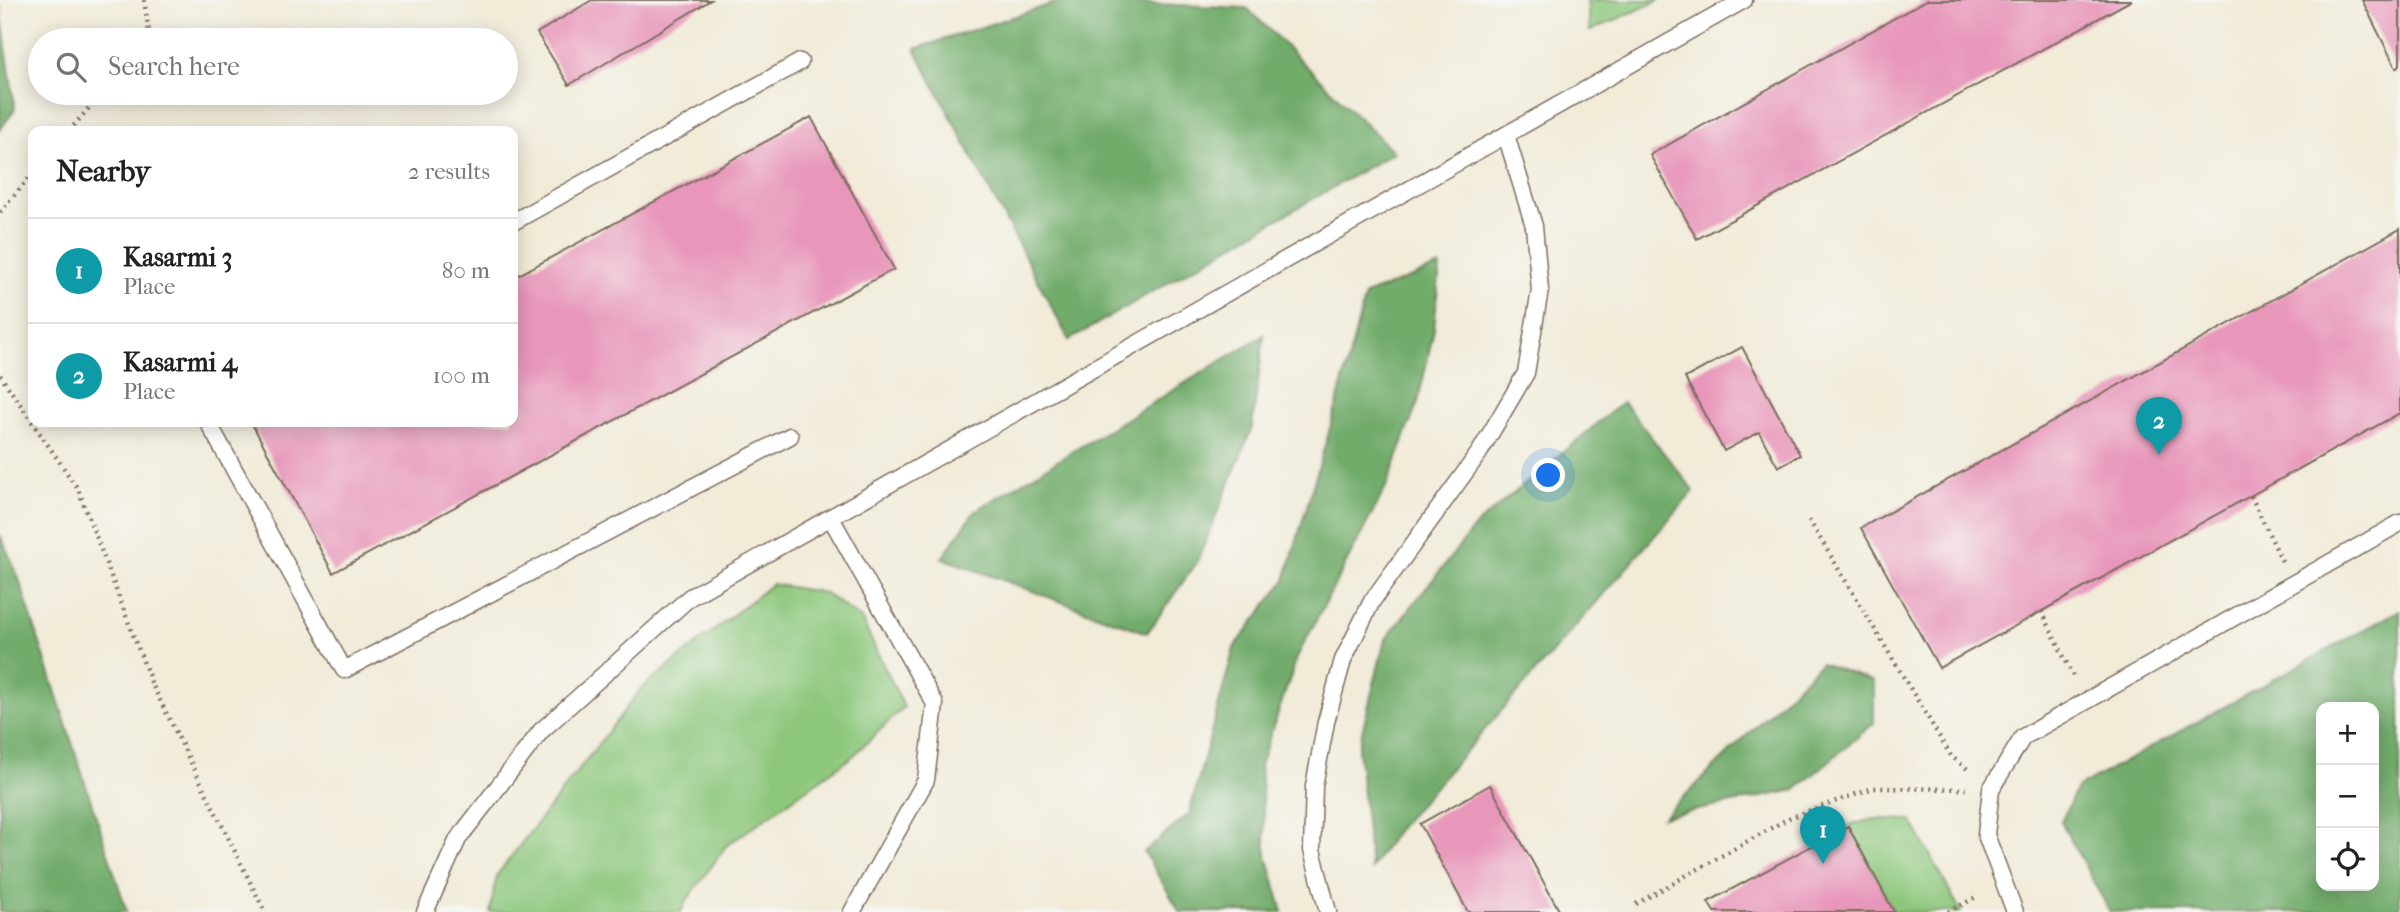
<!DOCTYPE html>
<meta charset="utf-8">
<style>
body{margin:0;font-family:"IM FELL French Canon",serif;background:#f2f2f2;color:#222}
.controls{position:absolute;right:21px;bottom:21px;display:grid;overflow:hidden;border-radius:14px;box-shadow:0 4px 18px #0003}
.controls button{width:63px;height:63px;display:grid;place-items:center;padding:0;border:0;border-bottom:2px solid #e0e0e0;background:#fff;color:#222;font:35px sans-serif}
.you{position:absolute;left:1549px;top:476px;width:24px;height:24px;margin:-18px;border:5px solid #fff;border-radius:50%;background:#1a73e8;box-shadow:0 0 0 10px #1a73e833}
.badge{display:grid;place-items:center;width:46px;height:46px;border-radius:50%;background:#d1495b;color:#fff;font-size:23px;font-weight:700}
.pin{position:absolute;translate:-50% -58px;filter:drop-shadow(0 2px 4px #0008)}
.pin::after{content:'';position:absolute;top:37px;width:24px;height:21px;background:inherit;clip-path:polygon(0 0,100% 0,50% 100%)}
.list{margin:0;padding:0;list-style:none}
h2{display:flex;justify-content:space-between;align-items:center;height:91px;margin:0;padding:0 28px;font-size:30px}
h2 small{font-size:23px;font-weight:400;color:#767676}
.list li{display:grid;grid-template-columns:46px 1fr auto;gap:21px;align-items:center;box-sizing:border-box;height:105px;padding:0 28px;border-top:2px solid #e0e0e0}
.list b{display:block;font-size:26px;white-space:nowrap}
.list p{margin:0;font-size:23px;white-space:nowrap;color:#767676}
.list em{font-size:23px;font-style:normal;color:#767676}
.icon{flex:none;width:38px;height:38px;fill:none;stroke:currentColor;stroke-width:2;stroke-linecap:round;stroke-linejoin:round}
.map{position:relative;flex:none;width:2400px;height:912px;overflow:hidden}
.search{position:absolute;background:#fff;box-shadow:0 4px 18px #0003;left:28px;top:28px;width:490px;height:77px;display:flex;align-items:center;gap:18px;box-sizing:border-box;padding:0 24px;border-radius:38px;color:#767676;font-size:26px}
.panel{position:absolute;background:#fff;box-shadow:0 4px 18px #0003;left:28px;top:126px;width:490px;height:301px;border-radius:14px}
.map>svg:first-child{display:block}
</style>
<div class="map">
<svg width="2400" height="912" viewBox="0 0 2400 912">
<rect width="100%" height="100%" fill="#f6f6f2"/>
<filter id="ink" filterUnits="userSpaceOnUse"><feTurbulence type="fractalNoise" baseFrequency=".0143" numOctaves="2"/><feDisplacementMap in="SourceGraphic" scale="14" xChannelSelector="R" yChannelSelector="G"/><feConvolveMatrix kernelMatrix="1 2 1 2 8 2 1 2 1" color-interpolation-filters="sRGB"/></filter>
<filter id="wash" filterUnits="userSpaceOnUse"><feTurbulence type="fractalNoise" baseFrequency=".00686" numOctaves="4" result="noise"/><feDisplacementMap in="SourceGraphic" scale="28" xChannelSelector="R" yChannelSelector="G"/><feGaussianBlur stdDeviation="1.57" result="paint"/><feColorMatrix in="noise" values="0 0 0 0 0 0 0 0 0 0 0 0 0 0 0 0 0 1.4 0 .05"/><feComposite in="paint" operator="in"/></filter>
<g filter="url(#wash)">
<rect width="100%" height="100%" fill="#f1ebd8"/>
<path fill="#8cc77b" stroke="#64784c" stroke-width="2" d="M1587 0H1660L1590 31Z
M772 584 825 593 861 619 904 707 853 756 726 846 685 903 681 912H490L497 875 642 688Z
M1874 819 1911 820 1961 912H1894L1848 826Z"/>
<path fill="#71ac6b" stroke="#566b44" stroke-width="2" fill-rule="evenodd" d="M1064 0 1247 8 1394 152 1069 340 915 49Z
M0 5 15 109 0 130Z
M1440 266 1434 329 1418 402 1387 485 1298 655 1260 765 1266 852 1283 912H1180L1144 852 1189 814 1234 648 1285 580 1336 408 1365 295Z
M1264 335 1252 428 1197 562 1147 633 942 558 975 511Z
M1623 402 1694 491 1396 831 1371 869 1358 748 1385 640 1477 524Z
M0 535 18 576 127 912H0Z
M2400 610V912H2110L2061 822 2077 788ZM2321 707H2374V886H2321Z
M1821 663 1874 682V723L1795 790 1663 817Z"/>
<g id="blocks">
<path fill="#e896ba" d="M592 0H711L569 85 537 33Z
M1927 0H2132L1697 239 1650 155Z
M2362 0H2400V65L2396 68Z
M811 117 894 269 333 573 251 422H513V278Z
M2400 229V413L1939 668 1861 528Z
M1742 347 1800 455 1778 467 1759 432 1724 451 1685 378Z
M1490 785 1560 912H1468L1420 824Z
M1848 826 1894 912H1714L1708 902Z"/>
</g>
</g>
<g filter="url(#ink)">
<use href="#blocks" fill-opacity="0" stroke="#7b6e5f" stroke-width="2"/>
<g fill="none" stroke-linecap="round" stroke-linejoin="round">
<defs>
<path id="lane" d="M513 222 800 62
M208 422 344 670 790 436
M831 518 935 704 926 780 852 912
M425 912 458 839 541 731 690 597 1744 0
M1328 912 1312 850 1314 786 1326 722 1343 660 1372 601 1479 453 1526 373 1540 290 1534 226 1506 135
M2015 912 1986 835 1991 789 2023 737 2400 523"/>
</defs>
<use href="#lane" stroke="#7b6e5f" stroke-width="19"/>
<path stroke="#7b6e5f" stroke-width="4.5" stroke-dasharray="2 5" stroke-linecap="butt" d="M144 0 150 38 147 40
M69 131 102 93
M0 212 33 174
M0 375 78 489 151 682 265 912
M2251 496 2282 561
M1809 520 1951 756 1970 771
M2042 611 2074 678
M1636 904 1789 818 1873 788 1966 789
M1948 912 1978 896"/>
<use href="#lane" stroke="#fff" stroke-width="16"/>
</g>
</g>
</svg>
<div class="controls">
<button>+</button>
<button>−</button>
<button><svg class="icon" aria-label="locate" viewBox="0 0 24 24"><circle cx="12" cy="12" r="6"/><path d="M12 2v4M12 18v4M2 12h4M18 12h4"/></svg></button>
</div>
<div class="you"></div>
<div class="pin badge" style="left:1823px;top:864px;background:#0f9aa8">1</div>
<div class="pin badge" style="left:2159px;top:455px;background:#0f9aa8">2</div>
<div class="search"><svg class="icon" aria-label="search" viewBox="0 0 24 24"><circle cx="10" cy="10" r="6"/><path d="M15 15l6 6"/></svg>Search here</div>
<section class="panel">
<h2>Nearby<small>2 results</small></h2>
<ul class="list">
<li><span class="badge" style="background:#0f9aa8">1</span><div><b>Kasarmi 3</b><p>Place</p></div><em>80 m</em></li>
<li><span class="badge" style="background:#0f9aa8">2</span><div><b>Kasarmi 4</b><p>Place</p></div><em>100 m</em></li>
</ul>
</section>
</div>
